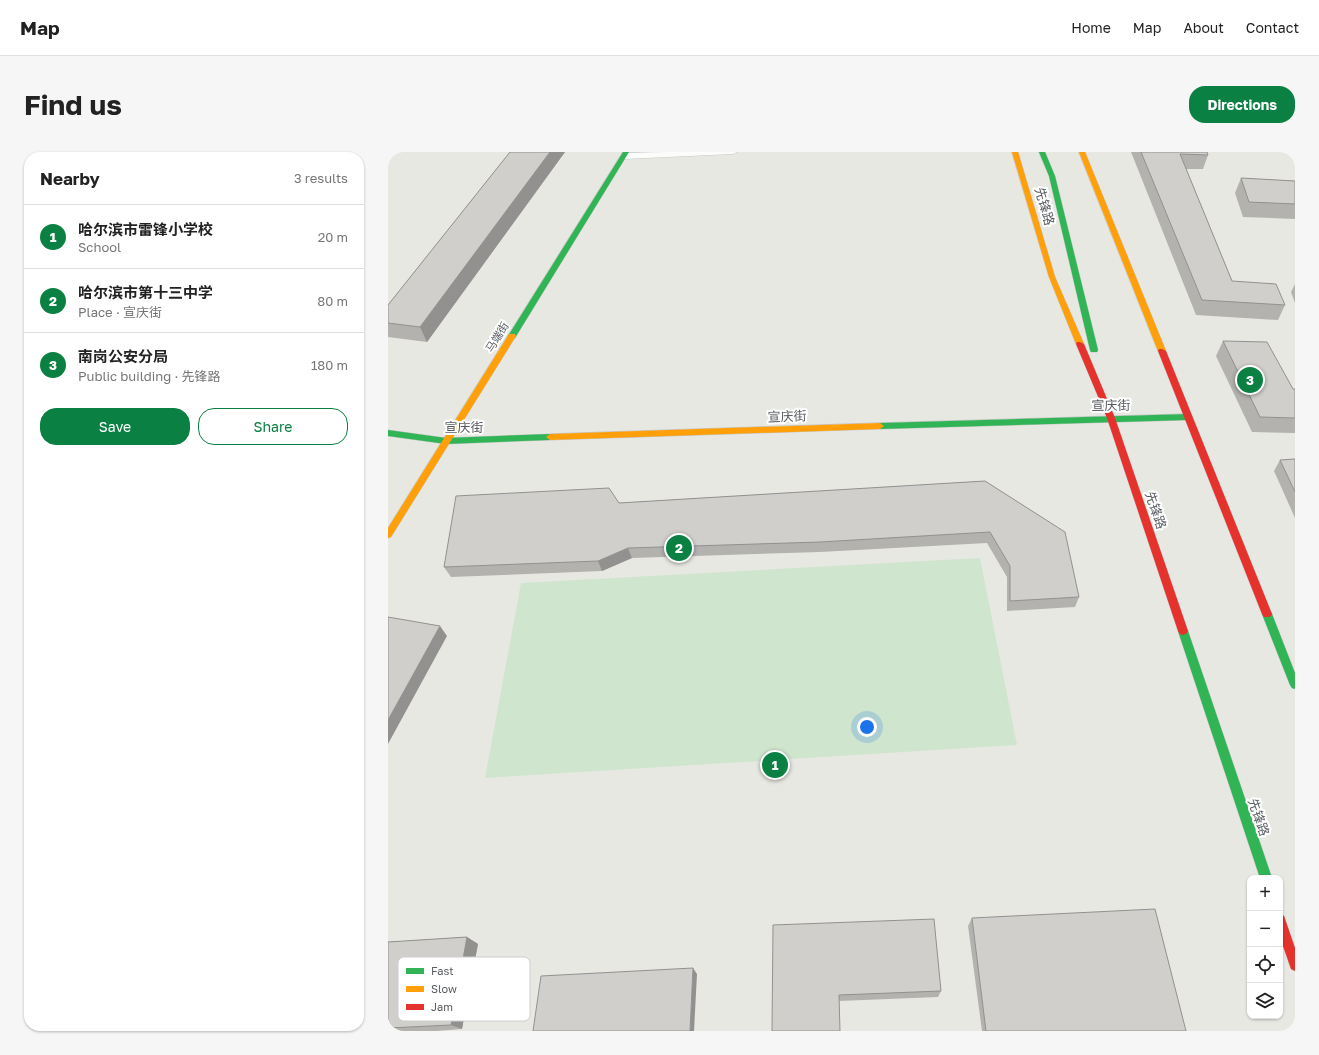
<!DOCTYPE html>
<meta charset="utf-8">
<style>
body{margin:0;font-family:"Golos Text","Noto Sans SC",sans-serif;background:#f6f6f6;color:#222}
.controls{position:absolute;right:12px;bottom:12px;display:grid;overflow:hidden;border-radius:8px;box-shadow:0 1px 3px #0004}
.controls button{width:36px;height:36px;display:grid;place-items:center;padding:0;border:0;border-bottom:1px solid #e0e0e0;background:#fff;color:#222;font:20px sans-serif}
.you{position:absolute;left:479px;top:575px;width:14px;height:14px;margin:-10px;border:3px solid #fff;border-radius:50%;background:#1a73e8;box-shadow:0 0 0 6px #1a73e833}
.badge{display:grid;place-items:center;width:26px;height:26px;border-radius:50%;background:#0b8043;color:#fff;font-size:13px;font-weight:700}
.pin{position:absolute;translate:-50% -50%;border:2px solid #fff;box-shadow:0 1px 4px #0006}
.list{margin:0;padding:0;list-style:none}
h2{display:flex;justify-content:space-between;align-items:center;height:52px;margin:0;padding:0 16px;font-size:17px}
h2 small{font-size:13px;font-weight:400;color:#767676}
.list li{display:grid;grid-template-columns:26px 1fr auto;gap:12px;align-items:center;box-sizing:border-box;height:64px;padding:0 16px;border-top:1px solid #e0e0e0}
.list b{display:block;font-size:15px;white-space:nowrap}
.list p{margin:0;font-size:13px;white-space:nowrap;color:#767676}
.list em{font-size:13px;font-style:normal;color:#767676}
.actions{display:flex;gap:8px;padding:12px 16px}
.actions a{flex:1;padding:9px 0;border:1px solid #0b8043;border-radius:16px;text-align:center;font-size:14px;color:#0b8043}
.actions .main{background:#0b8043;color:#fff}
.icon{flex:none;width:22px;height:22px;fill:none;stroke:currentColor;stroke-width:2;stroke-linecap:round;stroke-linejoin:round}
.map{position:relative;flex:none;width:907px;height:879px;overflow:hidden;border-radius:16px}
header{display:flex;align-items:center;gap:24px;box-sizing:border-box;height:56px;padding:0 20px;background:#fff;border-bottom:1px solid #e0e0e0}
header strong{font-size:19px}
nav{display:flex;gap:22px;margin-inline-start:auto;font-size:14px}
.intro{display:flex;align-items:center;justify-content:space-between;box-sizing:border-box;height:96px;padding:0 24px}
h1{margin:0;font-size:28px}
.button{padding:10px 18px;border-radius:16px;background:#0b8043;color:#fff;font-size:14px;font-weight:700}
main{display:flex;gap:24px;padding:0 24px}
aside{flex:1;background:#fff;border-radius:16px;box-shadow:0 1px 3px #0004}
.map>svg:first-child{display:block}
</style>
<header>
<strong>Map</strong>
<nav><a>Home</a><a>Map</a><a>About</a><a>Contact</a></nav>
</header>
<div class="intro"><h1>Find us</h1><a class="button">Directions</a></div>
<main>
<aside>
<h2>Nearby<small>3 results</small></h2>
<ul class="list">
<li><span class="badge">1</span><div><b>哈尔滨市雷锋小学校</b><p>School</p></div><em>20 m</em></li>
<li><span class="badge">2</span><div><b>哈尔滨市第十三中学</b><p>Place · 宣庆街</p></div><em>80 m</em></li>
<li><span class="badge">3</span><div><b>南岗公安分局</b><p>Public building · 先锋路</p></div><em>180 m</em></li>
</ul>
<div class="actions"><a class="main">Save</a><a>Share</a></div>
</aside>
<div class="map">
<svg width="907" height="879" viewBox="0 0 907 879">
<rect width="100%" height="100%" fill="#e8e8e3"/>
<path fill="#d0e5ce" d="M592 406 629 593 97 626 133 431Z"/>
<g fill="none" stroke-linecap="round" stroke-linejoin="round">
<defs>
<path id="lane" d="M277 0H349L345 2 236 7 232 4 236 1Z"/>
<path id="fast" d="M235 0H241L127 186H121L120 184Z
M651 0H657L667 24 710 198 709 200H703L702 198 661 24Z
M800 262 804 265 800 268 492 277 488 274 492 271Z
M0 278 58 286 162 282 166 285 162 288 58 292 0 284Z
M879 458 882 459 884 462 907 521V537L904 536 902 533 874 462 876 459Z
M795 475 798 476 800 479 884 726H872L790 479 792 476Z"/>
<path id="slow" d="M624 0H630L667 125 696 192 695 194H692L688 192 661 125Z
M691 0H697L778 199 777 201H774L770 199Z
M121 182H127L128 184 3 385 0 386V376Z
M492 271 496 274 492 277 162 288 158 285 162 282Z"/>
<path id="jam" d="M689 190H692L696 192 727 266 800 479 798 482 795 483 792 482 790 479 719 266 688 192Z
M771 197H774L778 199 884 462 882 465H876L874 462 770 199Z
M892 762 896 764 907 796V819L903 817 892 785Z"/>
</defs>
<use href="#lane" stroke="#c5c5c5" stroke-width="1"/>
<use href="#fast" stroke="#c5c6c6" stroke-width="1"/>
<use href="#slow" stroke="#c5c6c6" stroke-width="1"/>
<use href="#jam" stroke="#c5c6c6" stroke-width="1"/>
<use href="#lane" fill="#fcfcfb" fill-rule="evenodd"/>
<use href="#fast" fill="#30b455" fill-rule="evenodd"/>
<use href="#slow" fill="#ff9f0a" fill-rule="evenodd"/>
<use href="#jam" fill="#e5322d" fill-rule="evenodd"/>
</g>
<path fill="#b3b2af" d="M122 0H177L39 190 0 185V153Z
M743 0H819L820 3 815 17H798L844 129 897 153 890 168 808 163Z
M853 26 907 29V67L855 65 847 41Z
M907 132V151L903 140Z
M835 189 905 237H907V281L864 280 828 204Z
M907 307V366L886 319 892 308Z
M597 329 691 445 687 455 619 459V425L599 391 432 400 244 406 214 419 63 425 56 415 231 351Z
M584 766 798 879H594L580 774Z
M385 773 553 839 550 845 451 849Z
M79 785 90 792 74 877 48 879H0V790Z"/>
<path fill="#92918f" d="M162 0H177L39 190 32 175Z
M240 396 244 406 214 419 210 409Z
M52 474 59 484 0 592V568Z
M79 785 90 792 74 877 63 873Z
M305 816 309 822 306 879H302Z"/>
<path fill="#d0cfcc" stroke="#92918f" d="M122 0H162L32 175 0 171V153Z
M753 0H819L820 3 792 2 844 129 888 132 897 153 814 148Z
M853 26 907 29V52L861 50Z
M835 189 879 190 905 237H907V266L872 265Z
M907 307V340L892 308Z
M597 329 677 380 691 445 622 449V414L602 380 432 390 240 396 210 409 56 415 68 344 221 336 231 351Z
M0 465 52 474 0 568Z
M767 757 798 879H598L584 766Z
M546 767 553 839 451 843 452 879H384L385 773Z
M79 785 63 873 0 876V790Z
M305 816 302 879H145L153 824Z"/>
<g text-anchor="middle" stroke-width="4" stroke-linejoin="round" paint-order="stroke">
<g font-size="11" fill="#585c60" stroke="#fff">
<text transform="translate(109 185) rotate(-58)" y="4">马端街</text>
</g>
<g font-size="13" fill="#585c60" stroke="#fff">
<text transform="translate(657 54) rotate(74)" y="5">先锋路</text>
<text transform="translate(723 253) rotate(-1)" y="5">宣庆街</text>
<text transform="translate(399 264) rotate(-2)" y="5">宣庆街</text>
<text x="76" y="280">宣庆街</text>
<text transform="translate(768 358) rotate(71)" y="5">先锋路</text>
<text transform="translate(871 665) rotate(71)" y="5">先锋路</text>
</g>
</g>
<rect x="10" y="805" width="132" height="64" rx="6" fill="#fff" stroke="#cdcecf" stroke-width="1"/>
<rect x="18" y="816" width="18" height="6" fill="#30b455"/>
<rect x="18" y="834" width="18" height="6" fill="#ff9f0a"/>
<rect x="18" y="852" width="18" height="6" fill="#e5322d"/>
<g font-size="11" fill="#585c60">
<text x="43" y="823">Fast</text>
<text x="43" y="841">Slow</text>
<text x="43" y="859">Jam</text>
</g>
</svg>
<div class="controls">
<button>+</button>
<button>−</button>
<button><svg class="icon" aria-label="locate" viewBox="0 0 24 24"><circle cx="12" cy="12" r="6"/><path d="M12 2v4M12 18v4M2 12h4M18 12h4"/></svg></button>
<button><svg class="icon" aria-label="layers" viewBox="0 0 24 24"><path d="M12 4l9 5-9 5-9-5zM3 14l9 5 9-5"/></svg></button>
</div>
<div class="you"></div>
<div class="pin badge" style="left:387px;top:613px">1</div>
<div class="pin badge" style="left:291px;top:396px">2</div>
<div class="pin badge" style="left:862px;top:228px">3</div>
</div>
</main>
